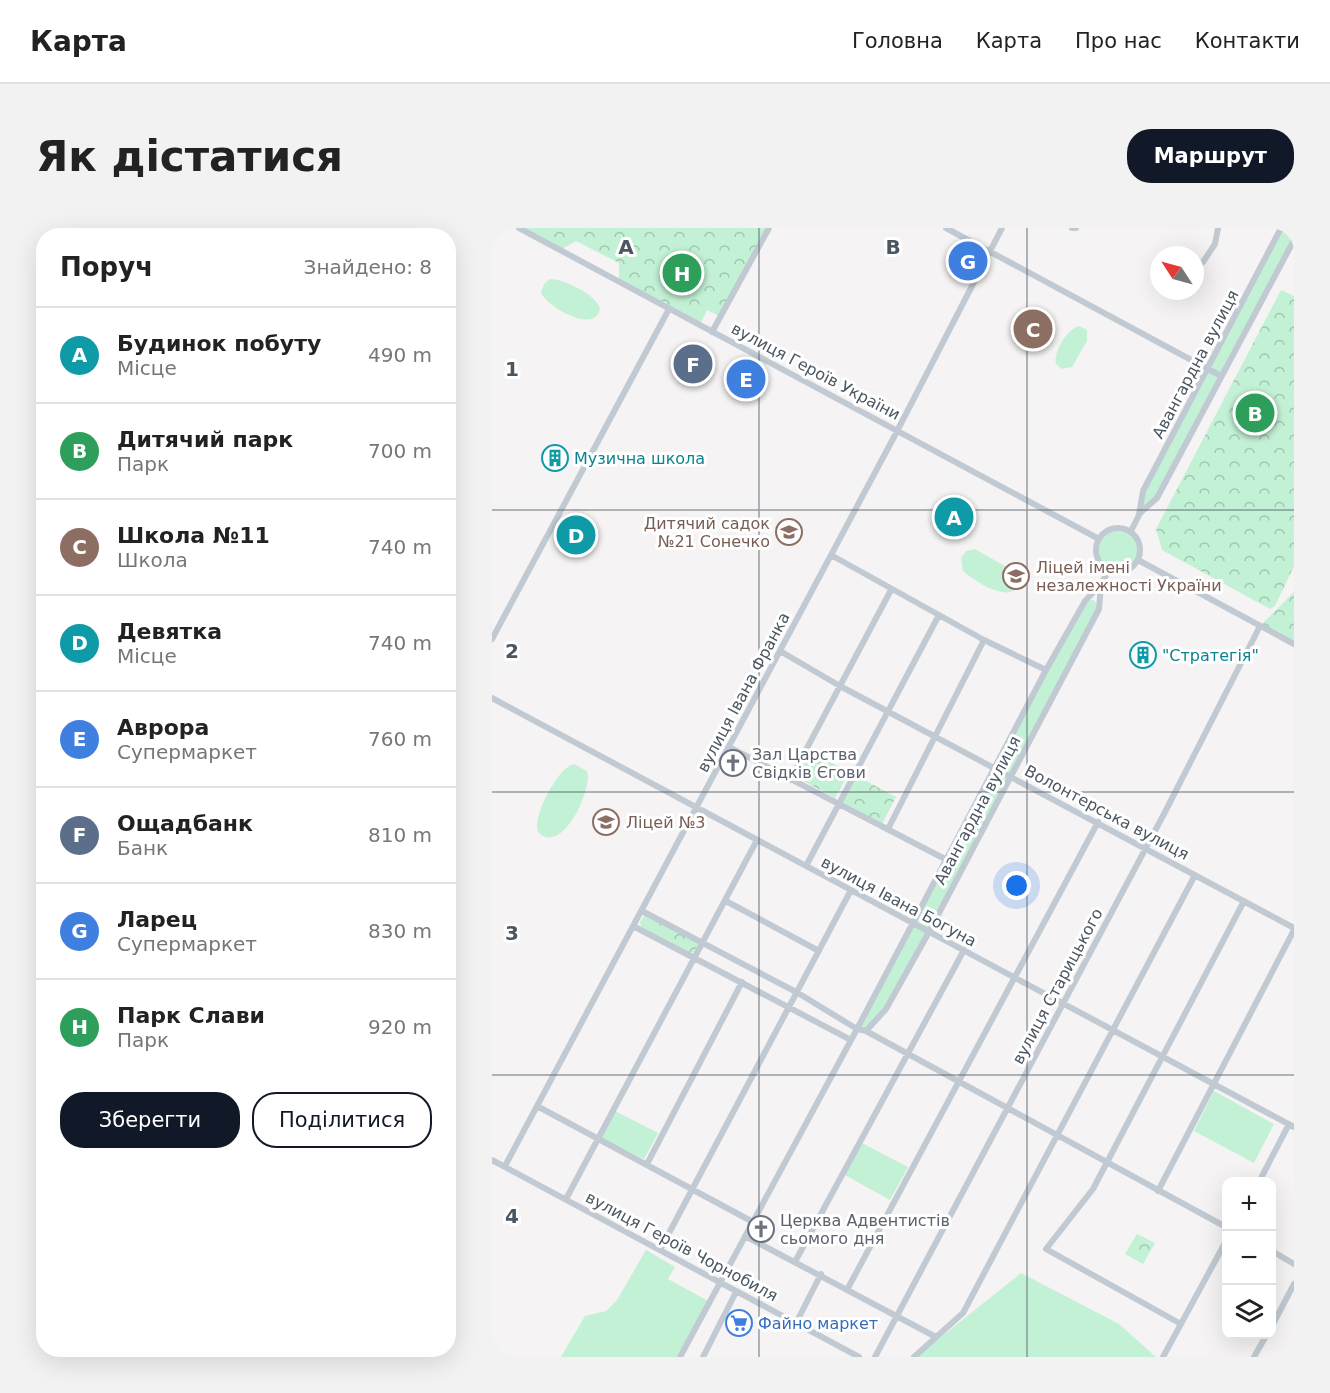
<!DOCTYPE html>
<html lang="uk">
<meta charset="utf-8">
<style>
body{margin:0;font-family:"DejaVu Sans",sans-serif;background:#f2f2f2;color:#222}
.controls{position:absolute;right:18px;bottom:18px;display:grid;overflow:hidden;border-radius:12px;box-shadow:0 6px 24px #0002}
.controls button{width:54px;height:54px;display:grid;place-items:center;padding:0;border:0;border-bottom:2px solid #e0e0e0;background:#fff;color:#222;font:30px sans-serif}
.compass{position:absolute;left:658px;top:18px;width:54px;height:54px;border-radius:50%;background:#fff;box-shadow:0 6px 24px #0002;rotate:306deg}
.you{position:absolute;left:525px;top:658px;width:21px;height:21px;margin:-15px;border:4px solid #fff;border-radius:50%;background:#1a73e8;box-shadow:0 0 0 9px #1a73e833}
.badge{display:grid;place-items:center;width:39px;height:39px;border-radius:50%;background:#111827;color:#fff;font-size:20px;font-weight:700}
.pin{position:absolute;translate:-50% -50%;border:3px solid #fff;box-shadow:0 2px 6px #0006}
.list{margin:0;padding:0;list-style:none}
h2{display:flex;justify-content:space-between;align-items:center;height:78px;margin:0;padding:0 24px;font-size:26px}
h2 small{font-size:20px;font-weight:400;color:#767676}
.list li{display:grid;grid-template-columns:39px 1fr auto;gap:18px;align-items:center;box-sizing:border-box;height:96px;padding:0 24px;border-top:2px solid #e0e0e0}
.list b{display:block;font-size:22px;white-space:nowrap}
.list p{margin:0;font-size:20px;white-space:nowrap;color:#767676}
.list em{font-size:20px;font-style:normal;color:#767676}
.actions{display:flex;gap:12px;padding:18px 24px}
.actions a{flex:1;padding:14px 0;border:2px solid #111827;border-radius:24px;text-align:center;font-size:21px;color:#111827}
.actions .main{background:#111827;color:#fff}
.icon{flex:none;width:33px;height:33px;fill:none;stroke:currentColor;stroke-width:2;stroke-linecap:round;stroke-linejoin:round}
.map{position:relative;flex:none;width:802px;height:1129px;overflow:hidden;border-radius:24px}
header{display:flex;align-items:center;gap:36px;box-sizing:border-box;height:84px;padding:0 30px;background:#fff;border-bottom:2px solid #e0e0e0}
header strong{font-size:28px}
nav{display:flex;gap:33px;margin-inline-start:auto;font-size:21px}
.intro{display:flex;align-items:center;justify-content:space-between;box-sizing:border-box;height:144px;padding:0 36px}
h1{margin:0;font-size:42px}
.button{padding:15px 27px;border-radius:24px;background:#111827;color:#fff;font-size:21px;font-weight:700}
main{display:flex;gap:36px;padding:0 36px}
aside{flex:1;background:#fff;border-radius:24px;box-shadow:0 6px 24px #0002}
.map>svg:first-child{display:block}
</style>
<header>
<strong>Карта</strong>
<nav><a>Головна</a><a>Карта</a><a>Про нас</a><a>Контакти</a></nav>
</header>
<div class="intro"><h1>Як дістатися</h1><a class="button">Маршрут</a></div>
<main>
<aside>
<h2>Поруч<small>Знайдено: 8</small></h2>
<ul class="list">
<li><span class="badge" style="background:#0f9aa8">A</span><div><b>Будинок побуту</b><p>Місце</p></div><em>490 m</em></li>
<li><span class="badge" style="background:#2e9e5b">B</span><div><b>Дитячий парк</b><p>Парк</p></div><em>700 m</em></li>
<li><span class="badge" style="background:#8d6e63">C</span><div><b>Школа №11</b><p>Школа</p></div><em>740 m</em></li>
<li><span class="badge" style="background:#0f9aa8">D</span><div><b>Девятка</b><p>Місце</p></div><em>740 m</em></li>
<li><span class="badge" style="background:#3f7fe0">E</span><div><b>Аврора</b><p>Супермаркет</p></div><em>760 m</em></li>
<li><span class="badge" style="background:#5c6f8a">F</span><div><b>Ощадбанк</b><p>Банк</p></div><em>810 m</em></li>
<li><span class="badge" style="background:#3f7fe0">G</span><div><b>Ларец</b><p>Супермаркет</p></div><em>830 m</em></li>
<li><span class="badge" style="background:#2e9e5b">H</span><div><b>Парк Слави</b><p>Парк</p></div><em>920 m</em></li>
</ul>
<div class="actions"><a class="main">Зберегти</a><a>Поділитися</a></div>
</aside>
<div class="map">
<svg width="802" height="1129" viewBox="0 0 802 1129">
<defs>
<pattern id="forest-crowns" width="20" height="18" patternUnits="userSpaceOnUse" patternTransform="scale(1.5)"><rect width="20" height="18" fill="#c3f1d5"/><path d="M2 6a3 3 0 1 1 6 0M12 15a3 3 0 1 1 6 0" fill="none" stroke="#a0c6b0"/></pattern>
</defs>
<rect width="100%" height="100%" fill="#f5f3f3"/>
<path fill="#c3f1d5" d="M789 0H802V12L665 270 647 287 651 263Z
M58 51C72 51 105 67 108 81 103 107 53 78 49 64L52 56Z
M587 98 595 102V113L580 139 570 141 564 136C561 125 575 101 587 98Z
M607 322a20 20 0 1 1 40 0a20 20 0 1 1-40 0Z
M483 321 525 345C527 349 528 353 526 358 517 376 481 352 471 343L469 330 474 323Z
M602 372 607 381 437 704 379 800 365 801 593 373Z
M82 536 95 543C102 556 71 630 46 604 40 589 66 539 82 536Z
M722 863 782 896 762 935 702 903Z
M121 882 166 905 152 931 108 910Z
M368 914 416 939 398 972 351 946Z
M154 1022 183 1039 176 1051 218 1074 187 1129H69L93 1088 114 1083 125 1072Z
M529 1045 627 1096 664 1129H424Z"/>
<path fill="url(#forest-crowns)" d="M29 0H277L229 89 215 82 208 97 127 54V35L84 13 68 22Z
M789 62 802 68V338L783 378 778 381 670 322 664 301Z
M802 364V416L768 398Z
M316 522 357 544 343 570 302 548Z
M363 547 404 569 390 596 348 573Z
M154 685 208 713 202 724 198 725 149 699 148 694Z
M645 1006 663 1015 651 1036 633 1026Z"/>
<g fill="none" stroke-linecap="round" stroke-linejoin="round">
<path stroke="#c1cad2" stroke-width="6" d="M27 0 607 311
M454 0 729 148
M580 0H584
M0 5 3 0
M711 34 723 16 726 0
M220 104 277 0
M647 286 665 270 802 12
M604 322a22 22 0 1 1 44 0a22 22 0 1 1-44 0Z
M639 303 647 287 651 263 789 0
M339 327 492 412 554 442
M646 332 802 416
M0 411 177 81
M288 423 348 458 802 700
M0 470 802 899
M237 519 453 631
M298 552 399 362
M396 601 492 412
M314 638 447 387
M234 673 327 723
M150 683 306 765 365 801 554 442 593 373 609 356 617 342
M141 698 359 812
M374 803 394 781 437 704 607 381 609 357
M45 878 261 994
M0 932 367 1129
M155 936 250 754
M13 938 402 209 510 0
M767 954 797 896
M666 963 802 702
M74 971 265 612
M253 1008 444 1109
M168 1022 359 662
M780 1023 802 1036
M304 1032 472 722
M356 1060 606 594
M304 1095 329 1046
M689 1096 554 1021 601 961 752 673
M780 1098 802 1056
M188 1129 365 801 374 803 734 999
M211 1129 244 1064
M383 1129 673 584 768 398
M422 1129 471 1085 703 647
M671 1129 734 1013
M762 1129 775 1106"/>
</g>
<path fill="none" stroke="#4a5661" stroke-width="1.5" stroke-opacity="0.55" d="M267 0V1129M535 0V1129M0 282H802M0 564H802M0 847H802"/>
<defs>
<symbol id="building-ring" viewBox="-11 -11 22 22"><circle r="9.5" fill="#fff" stroke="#0f9aa8" stroke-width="1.5"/><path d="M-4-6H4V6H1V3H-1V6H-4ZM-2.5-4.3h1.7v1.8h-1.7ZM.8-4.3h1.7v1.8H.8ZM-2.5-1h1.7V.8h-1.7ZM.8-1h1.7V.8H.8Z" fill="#0f9aa8"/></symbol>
<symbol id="school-ring" viewBox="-11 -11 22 22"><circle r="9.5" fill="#fff" stroke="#8d6e63" stroke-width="1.5"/><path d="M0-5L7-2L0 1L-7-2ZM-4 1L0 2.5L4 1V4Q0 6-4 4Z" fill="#8d6e63"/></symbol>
<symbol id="church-ring" viewBox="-11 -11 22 22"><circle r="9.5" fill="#fff" stroke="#6b7280" stroke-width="1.5"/><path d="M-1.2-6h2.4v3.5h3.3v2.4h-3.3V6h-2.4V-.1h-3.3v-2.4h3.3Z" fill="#6b7280"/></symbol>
<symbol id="supermarket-ring" viewBox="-11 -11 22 22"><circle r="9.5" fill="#fff" stroke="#3f7fe0" stroke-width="1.5"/><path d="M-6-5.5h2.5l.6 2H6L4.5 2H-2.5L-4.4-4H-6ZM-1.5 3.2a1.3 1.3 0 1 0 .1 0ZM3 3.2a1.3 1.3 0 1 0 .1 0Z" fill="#3f7fe0"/></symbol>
</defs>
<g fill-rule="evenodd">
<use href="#building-ring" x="48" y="215" width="30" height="30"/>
<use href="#school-ring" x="282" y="289" width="30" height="30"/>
<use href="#school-ring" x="509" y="333" width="30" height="30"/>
<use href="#building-ring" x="636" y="412" width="30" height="30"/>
<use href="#church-ring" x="226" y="520" width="30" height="30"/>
<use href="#school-ring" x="99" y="579" width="30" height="30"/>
<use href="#church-ring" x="254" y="986" width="30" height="30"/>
<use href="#supermarket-ring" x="232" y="1080" width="30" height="30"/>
</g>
<g text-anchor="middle" stroke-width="6" stroke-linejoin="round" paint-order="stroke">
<g font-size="16" fill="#4a5661" stroke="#fff">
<text transform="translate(703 136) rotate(-62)" y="6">Авангардна вулиця</text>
<text transform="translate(324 143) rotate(28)" y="6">вулиця Героїв України</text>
<text transform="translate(251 464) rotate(-62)" y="6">вулиця Івана Франка</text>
<text transform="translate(485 582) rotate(-62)" y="6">Авангардна вулиця</text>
<text transform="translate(615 584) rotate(28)" y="6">Волонтерська вулиця</text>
<text transform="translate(407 673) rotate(28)" y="6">вулиця Івана Богуна</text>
<text transform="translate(565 758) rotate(-62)" y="6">вулиця Старицького</text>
<text transform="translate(190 1018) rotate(28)" y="6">вулиця Героїв Чорнобиля</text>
</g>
<g font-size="16" fill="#0d838f" stroke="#fff" text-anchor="start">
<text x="82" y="236">Музична школа</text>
<text x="670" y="433">"Стратегія"</text>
</g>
<g font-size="16" fill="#785e54" stroke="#fff" text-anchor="start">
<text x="278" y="301" text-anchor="end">Дитячий садок<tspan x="278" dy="18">№21 Сонечко</tspan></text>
<text x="544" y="345">Ліцей імені<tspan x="544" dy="18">незалежності України</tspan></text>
<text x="134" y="600">Ліцей №3</text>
</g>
<g font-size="16" fill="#5b616d" stroke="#fff" text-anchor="start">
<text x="260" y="532">Зал Царства<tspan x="260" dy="18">Свідків Єгови</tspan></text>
<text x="288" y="998">Церква Адвентистів<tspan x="288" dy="18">сьомого дня</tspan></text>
</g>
<g font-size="16" fill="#366cbe" stroke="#fff" text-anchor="start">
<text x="266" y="1101">Файно маркет</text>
</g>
</g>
<g font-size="20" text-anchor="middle" font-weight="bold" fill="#4a5661" stroke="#fff" stroke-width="6" stroke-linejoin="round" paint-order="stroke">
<text x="134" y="26">A</text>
<text x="401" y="26">B</text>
<text x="20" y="148">1</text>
<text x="20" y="430">2</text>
<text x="20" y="712">3</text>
<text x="20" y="995">4</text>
</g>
</svg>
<div class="controls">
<button>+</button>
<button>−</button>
<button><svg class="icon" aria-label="layers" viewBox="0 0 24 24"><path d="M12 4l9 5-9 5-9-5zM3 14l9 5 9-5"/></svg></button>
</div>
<svg class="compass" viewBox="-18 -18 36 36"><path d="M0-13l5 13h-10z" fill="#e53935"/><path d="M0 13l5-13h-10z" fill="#767676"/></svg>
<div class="you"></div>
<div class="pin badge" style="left:462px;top:289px;background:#0f9aa8">A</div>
<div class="pin badge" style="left:763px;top:185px;background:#2e9e5b">B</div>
<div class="pin badge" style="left:541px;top:101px;background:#8d6e63">C</div>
<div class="pin badge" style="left:84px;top:307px;background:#0f9aa8">D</div>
<div class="pin badge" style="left:254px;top:151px;background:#3f7fe0">E</div>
<div class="pin badge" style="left:201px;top:136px;background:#5c6f8a">F</div>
<div class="pin badge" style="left:476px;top:33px;background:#3f7fe0">G</div>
<div class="pin badge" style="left:190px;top:45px;background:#2e9e5b">H</div>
</div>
</main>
